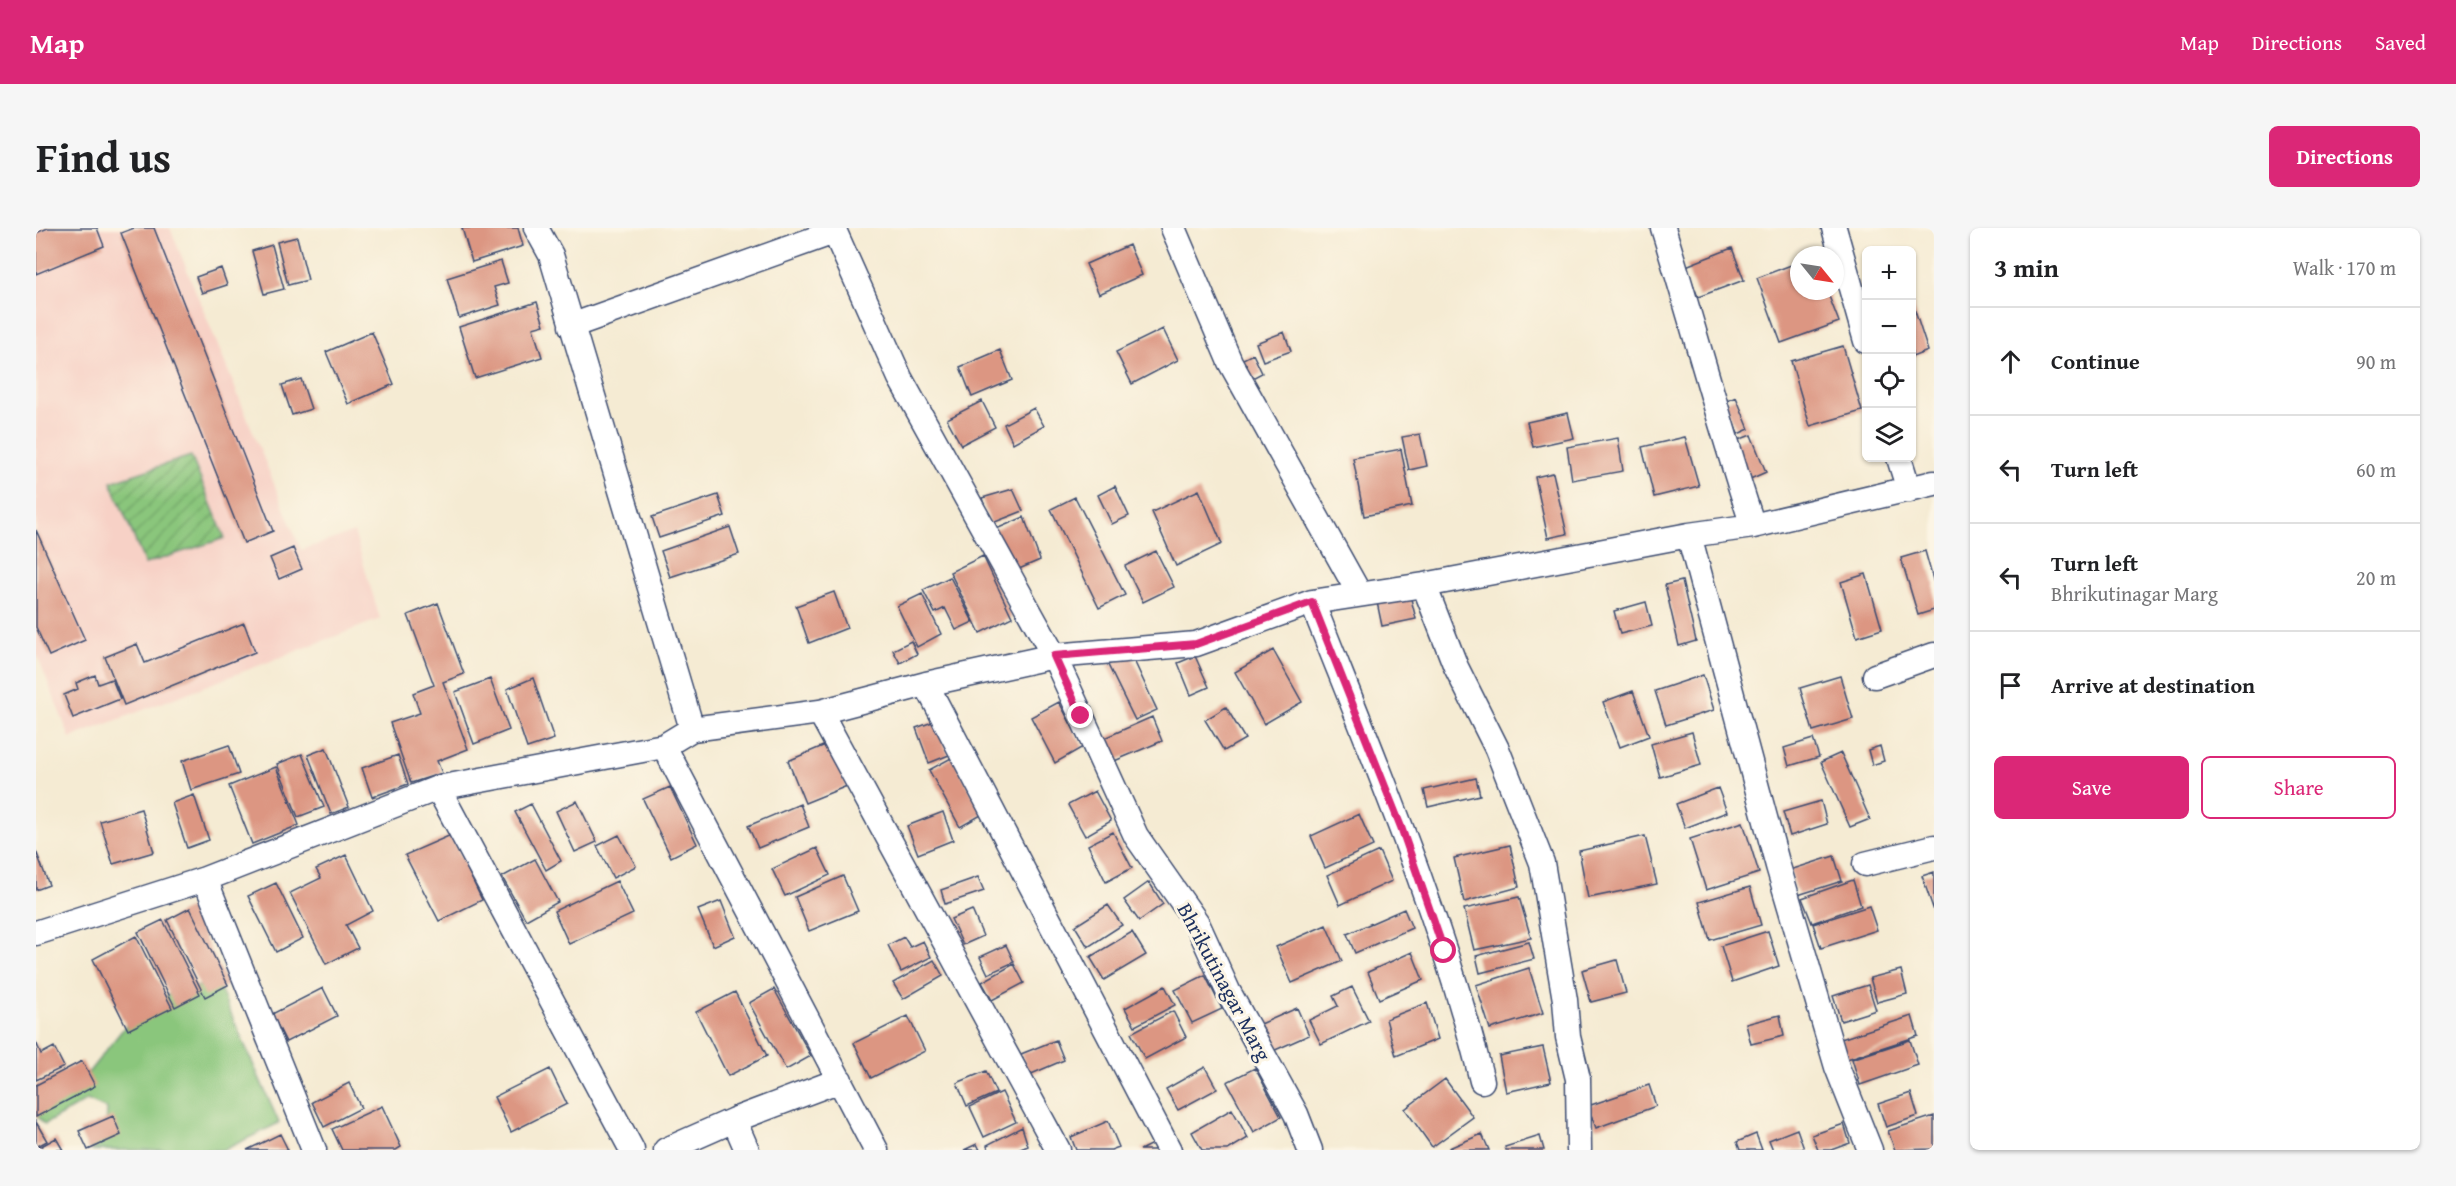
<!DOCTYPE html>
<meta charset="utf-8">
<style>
body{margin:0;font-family:"Gentium Book Plus",serif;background:#f6f6f6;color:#202124}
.controls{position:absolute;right:18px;top:18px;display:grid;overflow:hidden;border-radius:9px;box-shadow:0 2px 4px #0004}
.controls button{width:54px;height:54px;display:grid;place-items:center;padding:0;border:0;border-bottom:2px solid #e0e0e0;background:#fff;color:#202124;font:30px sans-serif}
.compass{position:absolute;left:1754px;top:18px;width:54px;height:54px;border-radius:50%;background:#fff;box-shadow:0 2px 4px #0004;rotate:120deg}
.stop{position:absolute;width:18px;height:18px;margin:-14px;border:4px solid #db2777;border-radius:50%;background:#fff}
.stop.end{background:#db2777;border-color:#fff;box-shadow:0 2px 6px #0008}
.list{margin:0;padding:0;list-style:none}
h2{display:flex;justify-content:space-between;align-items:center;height:78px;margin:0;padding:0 24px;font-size:26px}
h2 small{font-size:20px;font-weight:400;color:#757577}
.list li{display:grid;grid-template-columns:39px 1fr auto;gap:18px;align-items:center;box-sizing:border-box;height:108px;padding:0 24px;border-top:2px solid #e0e0e0}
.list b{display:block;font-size:22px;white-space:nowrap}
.list p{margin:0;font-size:20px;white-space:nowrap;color:#757577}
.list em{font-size:20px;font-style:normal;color:#757577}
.actions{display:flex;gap:12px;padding:18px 24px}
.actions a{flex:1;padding:14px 0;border:2px solid #db2777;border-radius:9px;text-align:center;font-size:21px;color:#db2777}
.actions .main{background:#db2777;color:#fff}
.icon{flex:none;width:33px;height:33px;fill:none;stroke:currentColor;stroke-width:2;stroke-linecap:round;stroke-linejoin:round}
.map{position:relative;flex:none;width:1898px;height:922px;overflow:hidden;border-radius:9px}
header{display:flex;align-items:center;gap:36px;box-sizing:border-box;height:84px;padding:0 30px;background:#db2777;color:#fff}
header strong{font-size:28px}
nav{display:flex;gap:33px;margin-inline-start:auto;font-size:21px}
.intro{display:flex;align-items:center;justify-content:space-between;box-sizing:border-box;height:144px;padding:0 36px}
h1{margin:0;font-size:42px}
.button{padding:15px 27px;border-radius:9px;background:#db2777;color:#fff;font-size:21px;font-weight:700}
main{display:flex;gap:36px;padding:0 36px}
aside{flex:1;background:#fff;border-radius:9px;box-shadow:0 2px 4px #0004}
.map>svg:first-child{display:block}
</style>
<header>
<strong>Map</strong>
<nav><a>Map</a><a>Directions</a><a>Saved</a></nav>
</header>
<div class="intro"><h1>Find us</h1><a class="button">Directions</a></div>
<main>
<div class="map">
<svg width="1898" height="922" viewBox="0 0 1898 922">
<defs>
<pattern id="garden-furrows" width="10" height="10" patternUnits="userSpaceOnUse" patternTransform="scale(1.5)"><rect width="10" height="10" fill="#8ac67b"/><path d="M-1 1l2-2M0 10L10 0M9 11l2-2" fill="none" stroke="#70a168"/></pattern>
</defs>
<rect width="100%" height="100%" fill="#fcf5e5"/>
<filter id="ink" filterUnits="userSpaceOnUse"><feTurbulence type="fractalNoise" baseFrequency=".0167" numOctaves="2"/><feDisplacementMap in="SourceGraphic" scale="12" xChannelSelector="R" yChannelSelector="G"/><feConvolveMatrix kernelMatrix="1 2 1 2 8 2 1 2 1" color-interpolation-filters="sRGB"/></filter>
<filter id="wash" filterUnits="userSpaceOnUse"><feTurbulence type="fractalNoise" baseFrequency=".008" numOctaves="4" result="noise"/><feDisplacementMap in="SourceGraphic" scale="24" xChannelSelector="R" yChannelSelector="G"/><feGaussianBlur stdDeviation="1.35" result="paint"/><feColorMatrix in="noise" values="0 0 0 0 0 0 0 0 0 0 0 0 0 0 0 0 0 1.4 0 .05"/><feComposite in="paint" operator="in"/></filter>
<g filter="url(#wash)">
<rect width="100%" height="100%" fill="#f5ebd3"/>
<path fill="#f7d1c6" d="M0 0H134L265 322 318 304 344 391 34 510 0 424Z"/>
<path fill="#8ac67b" stroke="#527a6c" stroke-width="1.5" d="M181 754 243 895 188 922H54L70 902 71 881 51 872 9 896 0 887 52 845 95 791 135 765Z"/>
<path fill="url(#garden-furrows)" stroke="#527a6c" stroke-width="1.5" d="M155 228 189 310 109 336 75 254Z"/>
<g id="blocks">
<path fill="#dc9682" d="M12 0H61L68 18 0 46V5Z
M98 0H118L237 303 208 315 85 5Z
M426 0H482L487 18 436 34Z
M261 9 272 52 252 57 241 14Z
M236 17 248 61 228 66 216 23Z
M1093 17 1106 47 1063 66 1050 36Z
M1696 20 1708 52 1662 69 1650 38Z
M465 33 472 55 458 59 464 77 423 90 411 50Z
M1763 34V63H1791L1803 94 1745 115 1721 50Z
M185 40 191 57 166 65 160 49Z
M501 74 508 97 497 100 506 129 439 150 423 99Z
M1876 74 1892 123 1876 129Z
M1127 101 1142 132 1096 156 1080 124Z
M336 104 358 156 312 176 290 124Z
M1248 104 1255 123 1227 133 1220 115Z
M1807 118 1826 183 1774 198 1755 133Z
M964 122 976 152 936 169 924 139Z
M1217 126 1226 145 1207 155 1197 136Z
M265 151 275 181 256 187 246 157Z
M1700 169 1713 201 1702 206 1689 174Z
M946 173 959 199 925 217 911 191Z
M998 180 1008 198 977 215 968 196Z
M1532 185 1538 210 1497 219 1491 194Z
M1384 206 1391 238 1373 242 1366 209Z
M1715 207 1730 244 1712 252 1697 214Z
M1649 209 1663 258 1618 269 1606 219Z
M1582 210 1587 243 1536 252 1531 219Z
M1365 221 1376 278 1328 288 1317 230Z
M1517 245 1531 306 1512 310 1499 249Z
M1079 258 1093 288 1076 296 1062 267Z
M977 261 987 283 954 296 946 270Z
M1163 262 1186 316 1140 338 1116 284Z
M682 267 689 288 623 310 616 289Z
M1039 269 1089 367 1063 380 1015 281Z
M988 289 1004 332 976 344 958 302Z
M694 299 703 326 634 349 625 323Z
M0 302 49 412 13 428 0 399Z
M257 320 266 341 243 351 234 330Z
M1120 323 1138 359 1107 374 1089 338Z
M1889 323 1898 355V382L1882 387 1865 330Z
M947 328 976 389 944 405 914 344Z
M1830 346 1846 401 1821 409 1805 354Z
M914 349 937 394 920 402 909 380 899 385 887 362Z
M1646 353 1660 413 1643 418 1629 357Z
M798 364 811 400 773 415 760 378Z
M886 366 905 406 881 419 861 378Z
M1374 367 1380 391 1346 398 1341 374Z
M1610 374 1616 398 1584 406 1578 383Z
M402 375 428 446 407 454 432 521 401 533 406 545 375 555 354 495 384 485 377 465 398 457 372 387Z
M208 395 219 424 88 477 69 429 101 416 109 435Z
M875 413 881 426 864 435 857 422Z
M1237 422 1266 474 1228 496 1199 444Z
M1095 426 1121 482 1099 492 1072 437Z
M1159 428 1173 459 1155 467 1142 435Z
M59 447 62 456 76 451 84 471 37 490 28 467 42 461 40 455Z
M1667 447 1678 482 1630 497 1619 463Z
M1804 448 1817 491 1777 503 1764 460Z
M497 450 518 511 491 520 471 461Z
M454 451 473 502 438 516 419 464Z
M1597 463 1613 508 1584 519 1567 474Z
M1023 474 1047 519 1019 535 995 489Z
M1190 479 1209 511 1188 523 1169 492Z
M1116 489 1126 513 1076 534 1066 511Z
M899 493 913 527 893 535 880 500Z
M1656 504 1665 537 1624 549 1615 516Z
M1777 511 1783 529 1753 538 1748 520Z
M794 515 811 558 769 575 752 533Z
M193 517 203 546 155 562 146 533Z
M1844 518 1848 533 1836 537 1832 522Z
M290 520 313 579 295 586 272 527Z
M1805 525 1834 591 1814 599 1785 534Z
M266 526 288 579 262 589 241 536Z
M362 527 372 556 336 569 326 540Z
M917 529 947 586 924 599 893 542Z
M240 539 263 597 216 616 193 558Z
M1440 550 1444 567 1392 579 1388 562Z
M634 559 661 616 635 629 607 571Z
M1682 560 1691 584 1649 600 1640 576Z
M1059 563 1075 593 1049 608 1032 577Z
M158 567 173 612 151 620 136 575Z
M541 573 561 614 539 624 520 583Z
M1785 573 1791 596 1754 608 1747 584Z
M495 576 525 633 510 642 479 584Z
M764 576 773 599 722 620 712 598Z
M105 581 118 624 77 636 64 593Z
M907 584 917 612 882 626 871 598Z
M1323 586 1337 618 1289 640 1275 608Z
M1707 594 1723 645 1670 662 1654 611Z
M1077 604 1096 640 1070 654 1052 617Z
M415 607 446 672 403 693 369 627Z
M583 607 600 638 577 650 561 618Z
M1609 608 1621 656 1552 670 1543 623Z
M1474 617 1483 659 1428 674 1418 630Z
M781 620 794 647 749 668 736 641Z
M0 623 13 657 0 662Z
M1343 623 1356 653 1304 677 1291 647Z
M310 627 337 683 310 697 322 720 290 736 254 665 285 650 280 641Z
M1798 628 1806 653 1762 667 1754 642Z
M499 631 522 674 490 692 466 649Z
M1898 644V683L1886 648Z
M807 648 822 683 773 703 759 669Z
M942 649 948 663 909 676 905 662Z
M1817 652 1825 678 1776 695 1766 670Z
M581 653 597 686 533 716 518 683Z
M1113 654 1127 676 1103 693 1088 672Z
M240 655 267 710 240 724 212 668Z
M1714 659 1725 697 1674 712 1663 674Z
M1483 669 1495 710 1438 722 1428 681Z
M685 673 699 708 677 718 662 682Z
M1072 677 1086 697 1052 719 1039 698Z
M1833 678 1841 702 1785 720 1777 696Z
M154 680 192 757 169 769 131 692Z
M1368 681 1376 700 1319 725 1311 706Z
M936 682 947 708 927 717 915 691Z
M127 692 164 766 139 779 102 704Z
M1290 697 1306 733 1256 755 1240 719Z
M1732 703 1743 738 1696 754 1685 718Z
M1096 704 1110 727 1068 752 1054 729Z
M100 708 136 780 92 802 57 731Z
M868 709 874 719 887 713 895 729 865 744 852 717Z
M1493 714 1498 731 1444 745 1440 728Z
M970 717 978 734 952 746 944 729Z
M1376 724 1387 752 1343 771 1332 744Z
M898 732 907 748 867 771 857 755Z
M1581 732 1590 765 1555 774 1546 742Z
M978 736 988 755 956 772 946 754Z
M1493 740 1507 785 1454 801 1440 757Z
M1865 742 1871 766 1841 774 1834 750Z
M1169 747 1186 781 1156 795 1139 762Z
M1832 757 1840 782 1805 793 1797 768Z
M1129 758 1139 777 1099 798 1089 780Z
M1316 759 1333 793 1285 816 1273 792 1302 778 1297 768Z
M287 760 301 788 250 814 236 786Z
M738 761 775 828 750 842 713 775Z
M699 764 731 828 692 848 660 784Z
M1391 775 1402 811 1360 828 1350 791Z
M1261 780 1273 807 1237 823 1225 796Z
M1137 783 1150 809 1109 831 1095 805Z
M1744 787 1748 808 1715 816 1710 796Z
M872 788 889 823 835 850 818 815Z
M1876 788 1882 808 1811 831 1805 811Z
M1020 812 1028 832 993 847 985 826Z
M1874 812 1882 837 1824 857 1816 831Z
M0 814 5 826 18 819 28 839 0 852Z
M1507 819 1515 854 1470 864 1463 828Z
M46 833 59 858 0 889V857Z
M1169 839 1181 861 1142 882 1130 861Z
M1219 840 1245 889 1218 904 1191 854Z
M514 841 531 876 475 904 458 869Z
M950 843 960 865 931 878 921 855Z
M1409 851 1437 889 1396 919 1369 881Z
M313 855 325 880 288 899 276 874Z
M1613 857 1620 878 1560 900 1552 878Z
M966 864 980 894 948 909 934 879Z
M1875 865 1882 888 1850 899 1842 876Z
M346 878 365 919 360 922H306L296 901Z
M1196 881 1212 910 1192 922H1166L1156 904Z
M77 888 85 907 52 922 43 903Z
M1898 888V921L1859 922 1852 903Z
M1072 893 1083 919 1075 922H1040L1035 909Z
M0 894 11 913 0 919Z
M1808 896 1814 915 1795 922H1782L1776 907Z
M986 899 992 918 982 922H953L951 917Z
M1761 901 1768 921 1737 922 1733 912Z
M244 906 252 922H211Z
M1446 906 1453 922H1413V920Z
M1720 906 1726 922H1704L1701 914Z
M1504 908 1508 922H1470L1469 919Z
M20 910 27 922H0V921Z
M941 916 944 922H928Z
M1116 916 1119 922H1104Z"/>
</g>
</g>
<g filter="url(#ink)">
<use href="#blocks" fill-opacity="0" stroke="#3c4b70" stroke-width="1.5"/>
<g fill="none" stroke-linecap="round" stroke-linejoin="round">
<defs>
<path id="street" d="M500 0 515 27 656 501
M797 0 864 150 1018 428 1100 608 1161 695 1192 763 1260 886 1274 922
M1137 0 1194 134 1323 365
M1627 0C1658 99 1684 199 1717 298
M1798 0 1830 113
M535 98 798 4
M1863 230 1873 262
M1653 307 1742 638 1801 839 1834 922
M1388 357 1420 439 1461 521 1506 635 1529 772 1532 809 1542 851 1543 922
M1276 374C1338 531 1406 689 1446 853
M1839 448 1898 427
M890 456 1133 922
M784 484 1022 922
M628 518 840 922
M402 560 596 922
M1829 636 1898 619
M169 651 278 922
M0 705 169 651 402 560 628 518 656 501 784 484 890 456 1018 428 1160 416 1276 374 1388 357 1653 307 1717 298 1898 255
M698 892 804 852
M630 922 698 892 711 922"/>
</defs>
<use href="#street" stroke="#3c4b70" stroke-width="27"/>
<use href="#street" stroke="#fff" stroke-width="24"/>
</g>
</g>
<g fill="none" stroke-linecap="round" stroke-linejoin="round" filter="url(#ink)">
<path stroke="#db2777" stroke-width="8" d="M1045 488 1018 428 1160 416 1276 374 1365 599 1408 723"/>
</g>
<g text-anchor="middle" stroke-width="6" stroke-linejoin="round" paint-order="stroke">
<g font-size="21" fill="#1b2f5e" stroke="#fcf5e5">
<text transform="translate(1188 754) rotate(62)" y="7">Bhrikutinagar Marg</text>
</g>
</g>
</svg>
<div class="controls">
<button>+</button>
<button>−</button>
<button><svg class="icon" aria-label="locate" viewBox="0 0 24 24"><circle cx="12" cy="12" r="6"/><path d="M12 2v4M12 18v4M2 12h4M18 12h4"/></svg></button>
<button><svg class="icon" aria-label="layers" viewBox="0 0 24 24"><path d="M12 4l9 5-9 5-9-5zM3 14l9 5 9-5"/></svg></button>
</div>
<svg class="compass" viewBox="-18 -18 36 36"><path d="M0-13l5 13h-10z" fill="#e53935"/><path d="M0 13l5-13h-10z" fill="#757577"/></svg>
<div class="stop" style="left:1408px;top:723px"></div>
<div class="stop end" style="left:1045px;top:488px"></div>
</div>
<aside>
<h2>3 min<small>Walk · 170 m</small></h2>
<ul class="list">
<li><svg class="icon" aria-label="ahead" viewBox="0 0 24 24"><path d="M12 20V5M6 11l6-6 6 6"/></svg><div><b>Continue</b></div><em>90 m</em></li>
<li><svg class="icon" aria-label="left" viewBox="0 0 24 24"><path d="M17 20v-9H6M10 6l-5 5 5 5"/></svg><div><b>Turn left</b></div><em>60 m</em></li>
<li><svg class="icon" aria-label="left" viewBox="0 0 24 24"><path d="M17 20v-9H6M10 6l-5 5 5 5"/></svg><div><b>Turn left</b><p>Bhrikutinagar Marg</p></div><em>20 m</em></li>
<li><svg class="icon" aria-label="arrive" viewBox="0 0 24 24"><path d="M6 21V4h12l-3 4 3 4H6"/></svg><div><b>Arrive at destination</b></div></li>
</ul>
<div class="actions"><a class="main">Save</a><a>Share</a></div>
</aside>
</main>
